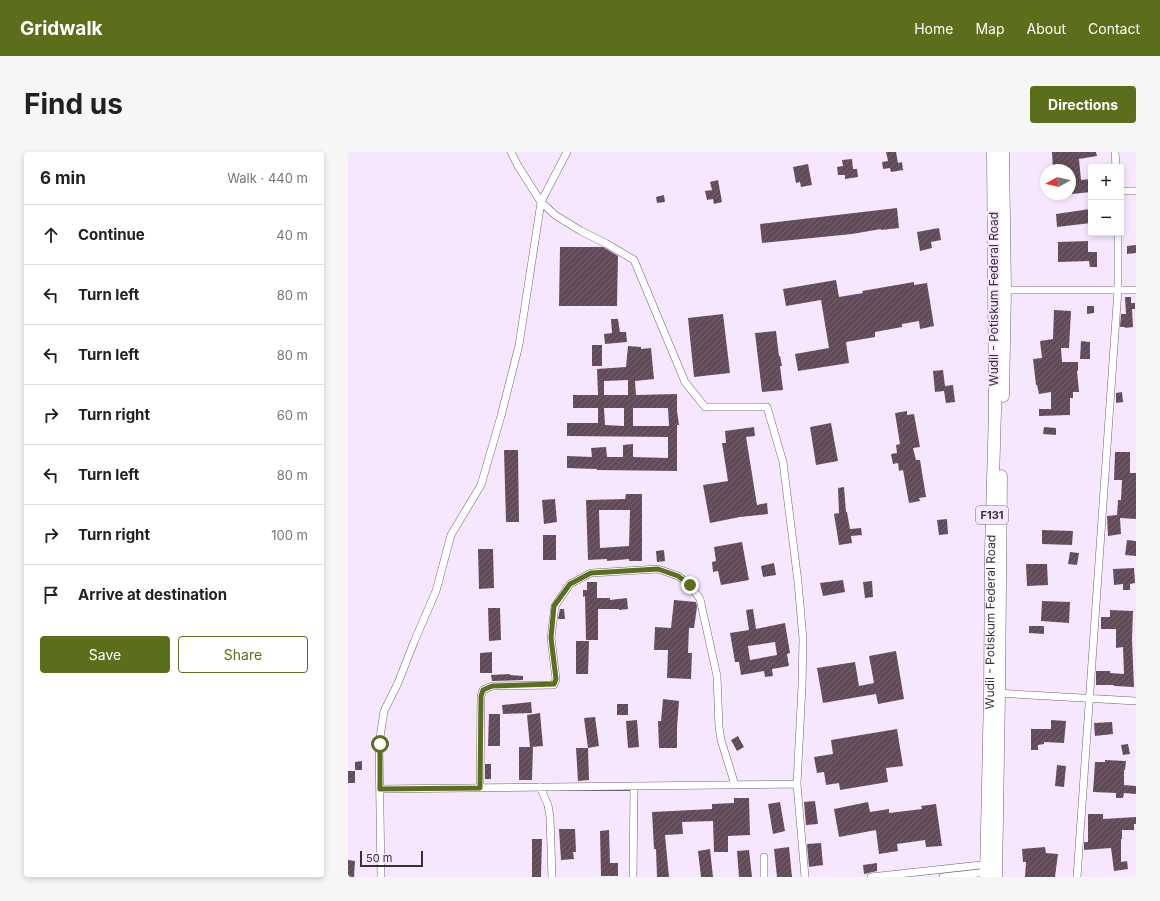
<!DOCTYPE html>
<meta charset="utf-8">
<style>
body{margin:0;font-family:Inter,sans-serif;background:#f6f6f6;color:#202124}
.controls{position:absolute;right:12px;top:12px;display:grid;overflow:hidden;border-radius:4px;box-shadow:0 2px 6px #0003}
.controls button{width:36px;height:36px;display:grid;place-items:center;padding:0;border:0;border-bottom:1px solid #e0e0e0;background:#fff;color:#202124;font:20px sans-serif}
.compass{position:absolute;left:692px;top:12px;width:36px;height:36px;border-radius:50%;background:#fff;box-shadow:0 2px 6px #0003;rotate:262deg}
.scale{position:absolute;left:12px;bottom:10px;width:63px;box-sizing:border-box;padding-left:4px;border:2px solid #362f38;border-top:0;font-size:11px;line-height:14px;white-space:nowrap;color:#362f38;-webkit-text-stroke:3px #f7e7fe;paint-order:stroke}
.stop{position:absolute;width:12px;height:12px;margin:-9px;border:3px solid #5b6e1c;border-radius:50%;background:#fff}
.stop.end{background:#5b6e1c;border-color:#fff;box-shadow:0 1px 4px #0008}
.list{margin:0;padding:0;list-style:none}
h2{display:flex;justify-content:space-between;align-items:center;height:52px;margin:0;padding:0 16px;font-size:17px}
h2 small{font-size:13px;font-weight:400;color:#757577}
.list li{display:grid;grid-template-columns:26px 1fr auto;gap:12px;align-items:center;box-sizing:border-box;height:60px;padding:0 16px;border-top:1px solid #e0e0e0}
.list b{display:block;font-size:15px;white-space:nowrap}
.list em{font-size:13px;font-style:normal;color:#757577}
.actions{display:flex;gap:8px;padding:12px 16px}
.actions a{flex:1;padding:9px 0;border:1px solid #5b6e1c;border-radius:4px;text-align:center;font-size:14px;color:#5b6e1c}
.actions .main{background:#5b6e1c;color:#fff}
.icon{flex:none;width:22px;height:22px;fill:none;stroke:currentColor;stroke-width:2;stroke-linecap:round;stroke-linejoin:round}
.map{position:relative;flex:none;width:788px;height:725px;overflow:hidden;border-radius:4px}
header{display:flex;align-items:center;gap:24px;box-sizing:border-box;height:56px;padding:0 20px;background:#5b6e1c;color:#fff}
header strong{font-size:19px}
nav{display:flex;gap:22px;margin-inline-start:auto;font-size:14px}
.intro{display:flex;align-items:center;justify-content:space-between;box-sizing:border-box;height:96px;padding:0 24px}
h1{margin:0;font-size:28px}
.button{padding:10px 18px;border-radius:4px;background:#5b6e1c;color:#fff;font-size:14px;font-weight:700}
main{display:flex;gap:24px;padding:0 24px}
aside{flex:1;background:#fff;border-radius:4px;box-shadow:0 2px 6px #0003}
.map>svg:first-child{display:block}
</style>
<header>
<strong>Gridwalk</strong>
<nav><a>Home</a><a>Map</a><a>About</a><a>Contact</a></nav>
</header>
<div class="intro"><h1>Find us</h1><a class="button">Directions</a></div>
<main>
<aside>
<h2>6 min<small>Walk · 440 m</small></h2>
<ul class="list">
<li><svg class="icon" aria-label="ahead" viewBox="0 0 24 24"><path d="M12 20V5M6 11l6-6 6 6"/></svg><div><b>Continue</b></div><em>40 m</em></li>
<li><svg class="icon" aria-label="left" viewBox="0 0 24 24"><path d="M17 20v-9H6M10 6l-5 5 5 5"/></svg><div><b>Turn left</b></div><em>80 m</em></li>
<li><svg class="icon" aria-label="left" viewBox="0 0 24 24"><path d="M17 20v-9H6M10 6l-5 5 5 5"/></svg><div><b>Turn left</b></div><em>80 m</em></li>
<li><svg class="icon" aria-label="right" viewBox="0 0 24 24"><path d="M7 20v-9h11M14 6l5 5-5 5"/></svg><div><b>Turn right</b></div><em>60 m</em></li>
<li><svg class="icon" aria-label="left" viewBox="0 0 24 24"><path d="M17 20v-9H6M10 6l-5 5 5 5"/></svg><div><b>Turn left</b></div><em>80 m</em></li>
<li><svg class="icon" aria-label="right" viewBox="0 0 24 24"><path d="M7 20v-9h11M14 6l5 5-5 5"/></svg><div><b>Turn right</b></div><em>100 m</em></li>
<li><svg class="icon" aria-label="arrive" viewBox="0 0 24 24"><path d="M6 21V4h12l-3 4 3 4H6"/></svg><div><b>Arrive at destination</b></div></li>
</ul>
<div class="actions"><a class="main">Save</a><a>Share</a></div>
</aside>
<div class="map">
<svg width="788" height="725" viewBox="0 0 788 725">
<defs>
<pattern id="building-hatch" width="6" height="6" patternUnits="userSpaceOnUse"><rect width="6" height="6" fill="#624b58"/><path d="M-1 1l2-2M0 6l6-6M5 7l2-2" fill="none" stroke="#75636d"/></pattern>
</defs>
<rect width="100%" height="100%" fill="#f7e7fe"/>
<path fill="url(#building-hatch)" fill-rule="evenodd" d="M538 0H548L550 11 554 10 555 18 543 20 542 16 535 17 534 10 540 9Z
M704 0H748L749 4 731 7 733 28 743 27V40L724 42V36H722V18H705Z
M504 7 505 17H509L510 25 497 27V23H490L489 15 495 14 494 8Z
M460 12 464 33 453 35 452 30 448 31 445 15Z
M370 28 374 50 366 52 365 47 359 48 357 39 364 38 362 30Z
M316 43 317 50 309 51 308 45Z
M549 56 551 76 533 78V77L504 82 414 91 412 72Z
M742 57 743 71 709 75 708 62Z
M591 76 593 88 583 90 584 96 572 99 569 80Z
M740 89V100H749V115H742L741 109 710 110V90Z
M788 93V101L779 102V94Z
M212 95H255L270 104 269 154H211Z
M488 128 491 145 515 141 514 139 566 130V133L579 131 586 174 572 177 571 169 554 172V175L527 180V185L498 190 501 211 450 219 447 202 481 196 473 148 438 154 435 137Z
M777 145H783V151H787V157H784L785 175 777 176V175H772L773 162H778Z
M739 154H746V161L739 162Z
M706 158 723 159 721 196H713L714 210H730V219H729L731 240H725V246H722V263L691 264V257H703V240L691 242 689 233H688L685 207 694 206 692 189 705 187Z
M375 162 382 221 346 225 340 166Z
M263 167H270L272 180H278L279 190 257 192 256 182 264 181Z
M428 179 431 204H432L434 214H432L435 238 414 240 407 181Z
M733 189 742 190V207H732Z
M244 193H254V214H244Z
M280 194 293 195V197L303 196 306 227 287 229 288 243 329 242V259L331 273H329V319L249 318V317L219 316V304L244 305 243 296 258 295 259 305H275V293L285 292V305L320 306V285L219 284V271H250V256H225V243H250L249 217 278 215ZM280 228V243H256V229ZM256 256H276V274L257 273ZM285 256H320L321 274H285Z
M595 218 597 234 605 233 607 250 598 251 596 239 587 240 585 219Z
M774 240 775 250 768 251V241Z
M559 259V263L566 262 572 295 565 296 568 308H572L578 345 571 346 572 349 561 351 555 318 551 319 550 311 545 312 543 302 549 301 548 293 552 292 547 261Z
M483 271 490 309 468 313 462 275Z
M406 275 407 284 398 285 409 353 419 351 420 362 392 365 362 371 355 333 380 329 374 291H378L377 279Z
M696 275 708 276V283L695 282Z
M156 298H170L171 370H158Z
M767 300H782V321H788V367L772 366 773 382 760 384 759 364 769 363 770 348H773L774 328H766Z
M496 335 498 360H499L502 377 513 376 514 383 503 384 504 391 491 393 486 362 491 361 490 336Z
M278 342H294V409H281V407L259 409V407L240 408 238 348 277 347ZM251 358H282L281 394 252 396Z
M207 347 209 370 196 372 194 348Z
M599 367 600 382 591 383 589 368Z
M694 378 725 379 724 393 694 392Z
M195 383H208V408H195Z
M779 388 788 389V404L777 403Z
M394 390 401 428 373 433 370 419 365 420 364 410 368 409 366 395Z
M130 397H145L146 436 131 437Z
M316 398 317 409 309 410 308 399Z
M722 400 731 401 729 413 720 412Z
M426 411 428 423 415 425 413 414Z
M678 412H699L700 433 679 434Z
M786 416 787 431 782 432V438H775V432L766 433 765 417Z
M495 428 497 440 475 444 472 431Z
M524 429 525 445 517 446 515 430Z
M239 430H249V446H262V448L279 446 280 457 271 458V457H250V488H238L237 444 235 445V438H239Z
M326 448 348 450 349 455 346 476H341L340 501H344L343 527 319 526 320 498H306L307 475 323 476Z
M694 449 722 450 721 471 693 469Z
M140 456H152L153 488 141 489Z
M212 457H216L217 467H210Z
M405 457 408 477 437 471 442 501 439 502 441 514 424 517 425 524 417 525 416 519 393 523 391 510H387L382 481 401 478 398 458ZM427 490 429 503 402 508 400 494Z
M762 458 785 459 784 487 786 535 766 534V533H748V519H762V521L776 522 775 495 768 496V477H753V465H762Z
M681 474H696V482L681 481Z
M228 489H241L240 522H228Z
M548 499 556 547 530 552 528 542 475 551 469 516 507 510 511 534 526 531 521 504Z
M144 500V521H132V501Z
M162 522V523L175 524V528L144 529 143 523Z
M315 547 331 549 329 575V596H311L310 569H313Z
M183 550 184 561 155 562 154 553Z
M269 552H280V563H269Z
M192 561 195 594 182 595 179 563Z
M141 562H152V594H140Z
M247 565 251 594 240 596 236 566Z
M289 568 291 595 280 596 278 569Z
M703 568 718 569 716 591 696 590V592L690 593V598H683V577H703Z
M764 570 765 582 747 584 746 571Z
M549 577 555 614 538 616 540 630 492 638 491 631 478 633 476 620 469 621 466 605 485 602 483 588Z
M390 584 396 595 389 599 383 588Z
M780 592 782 602 775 603 773 593Z
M171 595H185L184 628H171Z
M228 596H240L241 628 230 629Z
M757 608 778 609 777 618H776V633L788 634V642L776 641 775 646H768V641L745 640 747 610H757Z
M14 609V618H7V610Z
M137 612H143V627H137Z
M709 613 718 614 716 635 707 634Z
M0 619H7V631H0Z
M386 646H401L402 683 380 684V700H366L365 669 334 670 335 682 317 683 321 725H309L308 697H306L304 660 364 657V652L386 651Z
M467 649 470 672 458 673 456 650Z
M432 650 437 679 425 682 420 652Z
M520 650 522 660 541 657V661L574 657 573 654 588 652 594 694 578 695 577 688 549 692 550 699 531 702 528 678 491 685 486 657Z
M740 662H755V667L788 665V672H786V678H774V687H773V710L779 709 780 717 766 719 763 696 736 698V690H740Z
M211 677H227L228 700H225L226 707 213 708Z
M261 678 262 711H270V724H253L252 679Z
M184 687H194L193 725H184Z
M473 691 475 713 461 715 459 692Z
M441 695 444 725H429L426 697Z
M697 695 698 701 710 702 707 725H677L678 710H675L674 697Z
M362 697 365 725H353L350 699Z
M401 698 404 725H391L389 699Z
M0 708 7 709 6 725H0Z
M529 711V719L516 722 515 713Z"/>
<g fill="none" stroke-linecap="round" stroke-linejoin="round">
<defs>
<path id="street" d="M163 0 170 14 193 50 207 63 233 79 259 92 286 108 337 230 357 255H419L435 310 450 430 455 487 454 534 449 632 457 725
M767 0 768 15
M773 39H788
M657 138H788
M648 541 788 549
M192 635 200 653 202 665 204 725
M132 636 133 544 135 538 144 534 206 533 208 527 203 486 207 454 222 432 243 421 310 417 330 424 342 433 352 447 369 524 371 575 373 588 387 633
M32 637 449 632
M416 705V725
M33 725 31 592 36 559 50 531 66 490 88 439 103 383 133 333 153 264 171 193 193 50 219 0
M285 725 286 634
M523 725 642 712
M595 725 640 720
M729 725 770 137V81"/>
<g id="primary">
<path d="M655 244 657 138 655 0"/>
<path id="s1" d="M638 725 642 541 643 399 647 258 645 0"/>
<path d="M648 725 651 541 653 324"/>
</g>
</defs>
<use href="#street" stroke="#706276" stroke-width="8"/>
<use href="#primary" stroke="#706276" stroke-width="13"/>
<use href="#street" stroke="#fff" stroke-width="7"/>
<use href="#primary" stroke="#fff" stroke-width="12"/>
</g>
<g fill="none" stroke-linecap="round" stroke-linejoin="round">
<path stroke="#5b6e1c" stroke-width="5" d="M32 592V637L132 636 133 544 135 538 144 534 206 532 208 527 203 486 206 454 222 432 243 421 310 417 330 424 342 433"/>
</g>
<g text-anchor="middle" stroke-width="4" stroke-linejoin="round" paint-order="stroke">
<rect fill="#f7e7fe" stroke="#706673" stroke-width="1" x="628" y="354" width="32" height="18" rx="3"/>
<g font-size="11" font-weight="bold" fill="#362f38">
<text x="644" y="367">F131</text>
</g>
<g font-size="12" fill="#362f38" stroke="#f7e7fe">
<text transform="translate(646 147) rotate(-90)" y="4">Wudil - Potiskum Federal Road</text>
<text dy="4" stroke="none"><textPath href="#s1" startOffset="255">Wudil - Potiskum Federal Road</textPath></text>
</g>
</g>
</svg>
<div class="controls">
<button>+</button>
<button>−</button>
</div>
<svg class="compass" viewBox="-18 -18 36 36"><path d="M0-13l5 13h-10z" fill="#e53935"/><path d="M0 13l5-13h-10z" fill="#757577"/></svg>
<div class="scale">50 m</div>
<div class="stop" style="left:32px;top:592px"></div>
<div class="stop end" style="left:342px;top:433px"></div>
</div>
</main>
